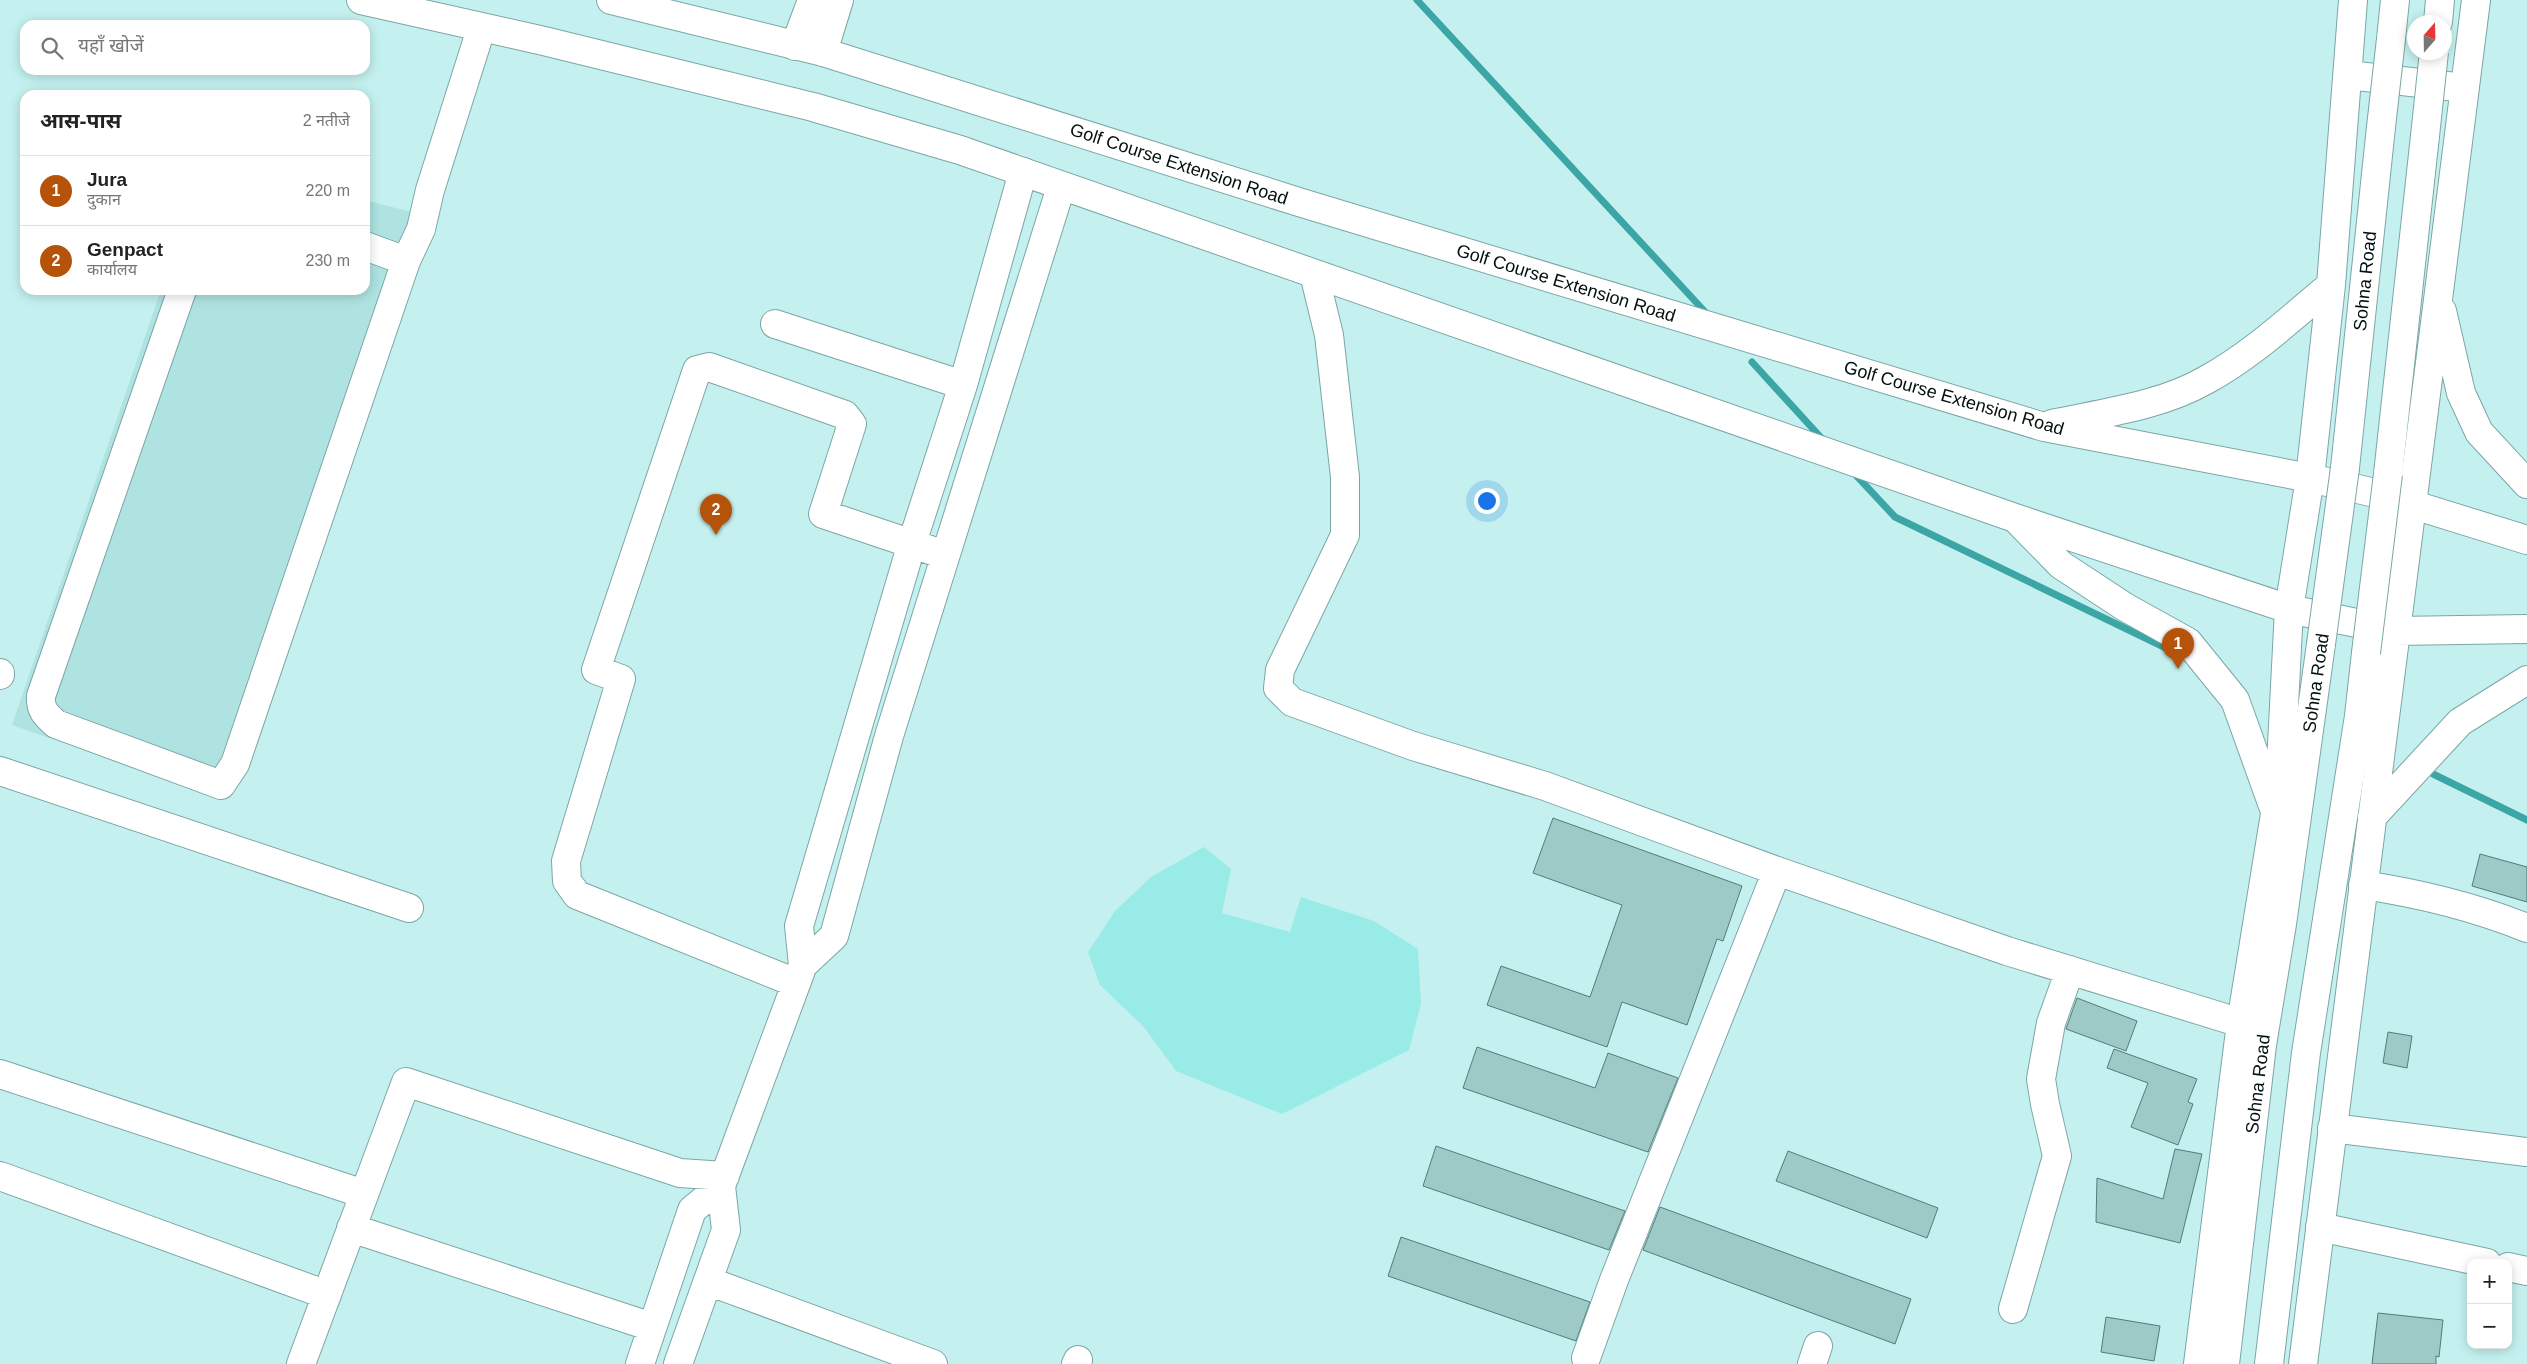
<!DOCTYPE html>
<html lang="hi">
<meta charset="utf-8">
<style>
body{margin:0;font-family:Helvetica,"Noto Sans Devanagari",sans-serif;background:#f2f2f2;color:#222}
.controls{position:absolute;right:15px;bottom:15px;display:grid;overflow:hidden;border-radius:10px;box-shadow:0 2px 12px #0003}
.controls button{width:45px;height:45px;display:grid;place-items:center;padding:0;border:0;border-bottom:1px solid #e0e0e0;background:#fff;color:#222;font:25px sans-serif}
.compass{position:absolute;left:2407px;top:15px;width:45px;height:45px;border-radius:50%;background:#fff;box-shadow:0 2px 12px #0003;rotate:20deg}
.you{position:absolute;left:1486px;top:500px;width:18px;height:18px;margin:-12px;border:4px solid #fff;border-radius:50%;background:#1a73e8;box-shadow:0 0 0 8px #1a73e833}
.badge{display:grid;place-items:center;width:32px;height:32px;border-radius:50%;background:#b45309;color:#fff;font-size:16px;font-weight:700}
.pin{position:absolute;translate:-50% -41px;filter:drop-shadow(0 1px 2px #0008)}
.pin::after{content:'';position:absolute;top:26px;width:18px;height:15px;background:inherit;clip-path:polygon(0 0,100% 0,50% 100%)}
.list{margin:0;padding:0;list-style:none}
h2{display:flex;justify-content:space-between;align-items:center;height:65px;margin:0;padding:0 20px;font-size:21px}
h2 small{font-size:16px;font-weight:400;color:#767676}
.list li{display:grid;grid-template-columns:32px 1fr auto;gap:15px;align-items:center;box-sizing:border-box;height:70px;padding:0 20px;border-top:1px solid #e0e0e0}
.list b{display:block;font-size:19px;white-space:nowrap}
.list p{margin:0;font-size:16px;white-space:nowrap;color:#767676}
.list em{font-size:16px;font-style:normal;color:#767676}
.icon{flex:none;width:28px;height:28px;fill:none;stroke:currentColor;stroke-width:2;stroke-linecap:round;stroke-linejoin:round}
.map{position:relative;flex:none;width:2527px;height:1364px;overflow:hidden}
.search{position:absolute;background:#fff;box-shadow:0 2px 12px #0003;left:20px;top:20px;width:350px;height:55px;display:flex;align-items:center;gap:12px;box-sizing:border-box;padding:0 18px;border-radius:15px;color:#767676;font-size:19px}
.panel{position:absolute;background:#fff;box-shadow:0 2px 12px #0003;left:20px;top:90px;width:350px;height:205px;border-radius:15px}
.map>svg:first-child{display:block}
</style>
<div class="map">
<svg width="2527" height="1364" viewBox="0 0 2527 1364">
<rect width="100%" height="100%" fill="#c4f1ef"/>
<path fill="#aee3e1" d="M365 200 419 214 219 798 12 725 161 290H365Z"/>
<path fill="#99ebe8" d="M1204 847 1231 869 1222 913 1290 932 1301 897 1374 921 1418 949 1421 1004 1409 1050 1282 1114 1176 1071 1143 1026 1100 985 1088 952 1115 911 1151 877Z"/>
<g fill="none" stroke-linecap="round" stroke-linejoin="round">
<path stroke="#3ba6a5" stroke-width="7" d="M1417 0 1707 314
M1752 362 1825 442
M1853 472 1895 517 2168 649
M2433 774 2527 820"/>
</g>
<path fill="#9dc9c7" stroke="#537c7b" d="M1553 818 1742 886 1723 941 1717 939 1687 1025 1622 1002 1607 1047 1487 1005 1501 966 1590 997 1622 905 1533 873Z
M2480 854 2527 867V902L2472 886Z
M2077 998 2137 1021 2126 1051 2066 1029Z
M2388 1032 2412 1036 2407 1068 2383 1063Z
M1477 1047 1595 1088 1608 1053 1678 1078 1648 1152 1463 1088Z
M2114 1049 2197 1079 2188 1102 2193 1104 2178 1145 2131 1127 2148 1083 2107 1068Z
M1436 1146 1625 1211 1609 1250 1423 1186Z
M2175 1149 2202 1154 2180 1243 2096 1222 2097 1178 2163 1199Z
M1788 1151 1938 1208 1927 1238 1776 1181Z
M1660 1207 1911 1299 1895 1344 1643 1250Z
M1401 1237 1590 1302 1576 1341 1388 1276Z
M2378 1313 2443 1320 2439 1357 2436 1356V1364H2372Z
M2106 1317 2160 1326 2154 1361 2101 1352Z"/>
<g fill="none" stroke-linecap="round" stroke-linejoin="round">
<defs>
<path id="minor" d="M795 46 812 0
M823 52 839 0
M365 246 406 261
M1314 274 1329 335 1345 477V535L1280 670 1278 688 1292 702 1413 746 1545 786 1777 871 2007 951 2241 1023
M182 290 41 696C40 710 46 715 56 724L221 785 235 764 406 261 421 229 430 190 481 29
M775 324 963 385
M0 673V675
M0 771 409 908
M2363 885C2417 893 2477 908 2527 928
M803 965 834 936 889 736 1061 187
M796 983 577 895 567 881 566 861 621 679 596 670 697 370 709 367 845 415 852 424 823 514 945 555
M0 1074 364 1194
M2332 1128 2527 1152
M0 1176 327 1295
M2320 1227 2487 1263
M351 1228 652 1327
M2508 1267 2527 1271
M708 1281 933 1364
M2013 1309 2057 1156 2045 1104 2041 1079 2051 1023 2070 970
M1586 1358 1614 1280 1777 871
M301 1364 406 1082 680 1173 725 1176
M640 1364 692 1210 721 1186
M678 1364 726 1230 721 1186 803 965 799 926 912 543 963 385 1023 172
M1076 1364 1078 1360
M1812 1364 1818 1346"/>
<path id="major" d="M361 0 544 41 813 107 960 150 2015 518 2289 609 2395 631 2527 629
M611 0 823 52 1302 203 2044 427 2310 478 2375 493 2527 540
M2348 75 2465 88
M2442 311 2461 393 2479 432 2527 484
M2052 424C2103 413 2161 406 2206 380 2252 355 2291 318 2331 285
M2018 521 2061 565 2125 607 2188 642 2235 700 2273 806
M2372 817 2460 722 2527 680
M2198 1364 2241 1023 2280 783 2289 609 2310 478 2331 285 2353 0
M2303 1364 2476 0"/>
<path id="highway" d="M2438 22 2440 0
M2391 39 2395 0
M2345 468 2381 127
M2388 474 2425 136
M2225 1364 2262 1045 2282 924 2321 644
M2269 1364 2306 1053 2359 716 2366 653"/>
</defs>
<use href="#minor" stroke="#7ba6a5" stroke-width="30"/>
<use href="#major" stroke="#7ba6a5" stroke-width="30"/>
<use href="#highway" stroke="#7ba6a5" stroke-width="30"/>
<use href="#minor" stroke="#fff" stroke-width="28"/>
<use href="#major" stroke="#fff" stroke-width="28"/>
<use href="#highway" stroke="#fff" stroke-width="28"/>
<defs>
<path id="highway-bridge" d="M2381 127 2391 39
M2425 136 2434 52
M2321 644 2345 468
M2366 653 2388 474"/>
</defs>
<use href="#highway-bridge" stroke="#7ba6a5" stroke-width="30" stroke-linecap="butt"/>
<use href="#highway-bridge" stroke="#fff" stroke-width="28"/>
</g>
<g text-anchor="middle" stroke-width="4.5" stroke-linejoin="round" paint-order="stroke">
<g font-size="18" fill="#02100f" stroke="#fff">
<text transform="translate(1179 164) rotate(18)" y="6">Golf Course Extension Road</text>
<text transform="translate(2365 281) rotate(-84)" y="6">Sohna Road</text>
<text transform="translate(1566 283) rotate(17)" y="6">Golf Course Extension Road</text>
<text transform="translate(1954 398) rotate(16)" y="6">Golf Course Extension Road</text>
<text transform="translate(2316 683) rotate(-82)" y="6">Sohna Road</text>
<text transform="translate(2258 1084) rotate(-83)" y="6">Sohna Road</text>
</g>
</g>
</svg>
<div class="controls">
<button>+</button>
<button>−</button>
</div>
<svg class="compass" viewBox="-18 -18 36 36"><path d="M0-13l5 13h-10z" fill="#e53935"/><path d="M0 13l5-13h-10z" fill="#767676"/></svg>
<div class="you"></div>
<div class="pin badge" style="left:2178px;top:669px">1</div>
<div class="pin badge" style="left:716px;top:535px">2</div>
<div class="search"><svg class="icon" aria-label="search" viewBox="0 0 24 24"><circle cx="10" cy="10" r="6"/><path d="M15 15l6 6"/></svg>यहाँ खोजें</div>
<section class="panel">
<h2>आस-पास<small>2 नतीजे</small></h2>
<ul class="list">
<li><span class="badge">1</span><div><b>Jura</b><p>दुकान</p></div><em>220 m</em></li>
<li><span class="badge">2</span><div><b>Genpact</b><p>कार्यालय</p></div><em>230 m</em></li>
</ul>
</section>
</div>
